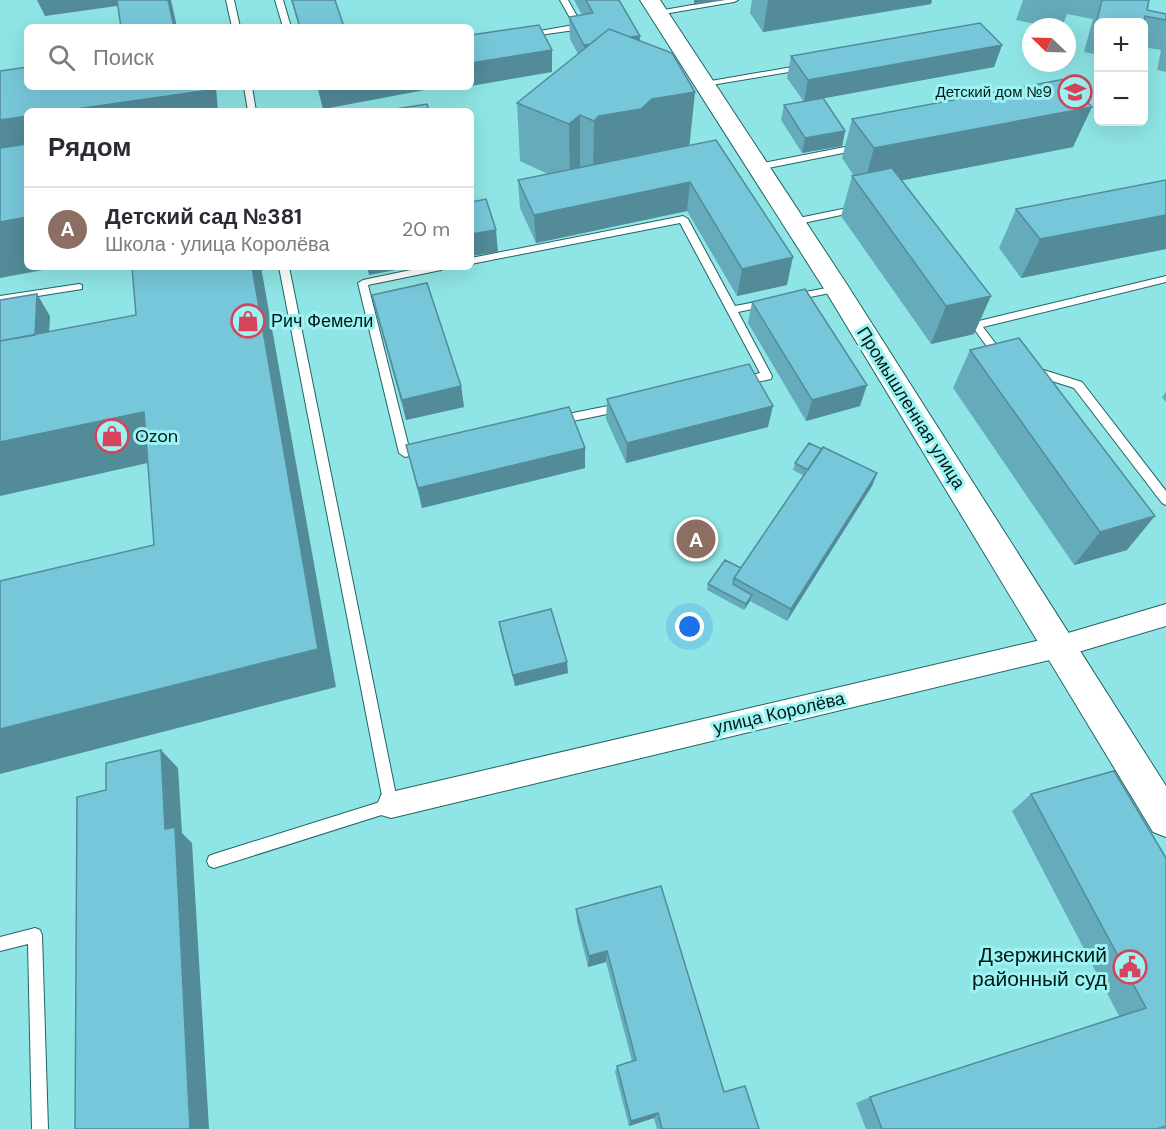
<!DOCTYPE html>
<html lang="ru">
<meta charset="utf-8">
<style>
body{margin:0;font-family:"DM Sans",sans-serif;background:#f2f2f3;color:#2b2b33}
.controls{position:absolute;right:18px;top:18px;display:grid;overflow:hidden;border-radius:9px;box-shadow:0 6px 24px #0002}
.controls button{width:54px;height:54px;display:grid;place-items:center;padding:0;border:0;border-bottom:2px solid #e1e1e2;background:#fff;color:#2b2b33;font:30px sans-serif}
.compass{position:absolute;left:1022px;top:18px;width:54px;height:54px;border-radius:50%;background:#fff;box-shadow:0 6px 24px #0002;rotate:293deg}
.you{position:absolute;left:690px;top:627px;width:21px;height:21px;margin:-15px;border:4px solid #fff;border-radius:50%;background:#1a73e8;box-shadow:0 0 0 9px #1a73e833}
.badge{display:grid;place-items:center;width:39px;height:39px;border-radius:50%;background:#111827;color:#fff;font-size:20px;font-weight:700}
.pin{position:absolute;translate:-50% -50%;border:3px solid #fff;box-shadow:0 2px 6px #0006}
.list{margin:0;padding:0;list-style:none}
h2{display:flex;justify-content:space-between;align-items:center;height:78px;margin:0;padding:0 24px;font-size:26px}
h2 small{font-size:20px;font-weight:400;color:#7c7c81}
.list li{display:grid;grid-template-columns:39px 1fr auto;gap:18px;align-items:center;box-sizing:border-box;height:84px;padding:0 24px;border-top:2px solid #e1e1e2}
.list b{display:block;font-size:22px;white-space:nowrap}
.list p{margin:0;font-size:20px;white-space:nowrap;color:#7c7c81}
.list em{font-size:20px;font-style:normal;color:#7c7c81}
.icon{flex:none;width:33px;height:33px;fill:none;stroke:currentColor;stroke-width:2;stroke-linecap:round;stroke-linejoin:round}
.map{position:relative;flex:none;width:1166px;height:1129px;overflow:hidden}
.search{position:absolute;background:#fff;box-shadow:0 6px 24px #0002;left:24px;top:24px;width:450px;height:66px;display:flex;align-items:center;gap:15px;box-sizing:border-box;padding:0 21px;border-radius:9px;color:#7c7c81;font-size:22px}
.panel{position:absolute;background:#fff;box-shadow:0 6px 24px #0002;left:24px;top:108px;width:450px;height:162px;border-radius:9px}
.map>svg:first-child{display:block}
</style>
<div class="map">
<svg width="1166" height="1129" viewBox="0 0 1166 1129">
<rect width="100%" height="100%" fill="#8fe5e5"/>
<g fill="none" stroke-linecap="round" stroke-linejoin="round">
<defs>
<path id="service" d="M226 0H234L240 27H232Z
M275 0H283L291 27H283Z
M560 0H568L583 27 582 29 525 37 524 35 528 33 574 25Z
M721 0H738L734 2 658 15 654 13 658 11Z
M804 65 808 67 807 69 705 86 701 84 705 82Z
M244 87H252L256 111H248Z
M860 144 864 147 863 149 758 170 754 167 758 164Z
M857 206 860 207V211L794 225 789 222 794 219Z
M683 216 688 219 735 306 766 300 771 303 766 306 738 312 772 376 771 379 743 385 739 384 738 381 739 378 760 373 680 223 471 264V258Z
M279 267H289L398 805 396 810 391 812 214 868 209 866 207 861 209 856 214 854 383 801Z
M425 267H446L441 270 368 285 409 448 423 445 429 449 427 452 405 457 399 453 358 283 363 280Z
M1166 276V282L983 327 1005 356 1000 360 996 359 964 315 969 311 973 313 979 321Z
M79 284 82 285V289L0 302V296Z
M837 286 842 289 840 291 795 300 790 297 795 294Z
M1034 367 1082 382 1166 491V505L1162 503 1074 388 1030 374 1029 371 1030 368Z
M623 403 627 404 628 407 627 410 558 424 553 420 558 416Z
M35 928 40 930 42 935 48 1129H32L28 944 0 951V937Z"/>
<path id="minor" d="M1166 604V626L1058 658 391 818 381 815 377 805 381 795 391 792 1058 636Z"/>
<path id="tertiary" d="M640 0H660L846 283 1166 786V837L1153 832 828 295Z"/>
</defs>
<use href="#service" stroke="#216464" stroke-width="2"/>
<use href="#minor" stroke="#216464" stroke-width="2"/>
<use href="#tertiary" stroke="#216464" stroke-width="2"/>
<use href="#service" fill="#fff" fill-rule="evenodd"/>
<use href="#minor" fill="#fff" fill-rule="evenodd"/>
<use href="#tertiary" fill="#fff" fill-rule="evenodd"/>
</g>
<path fill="#66abbb" d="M291 0H335L344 27H299Z
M574 0H619L640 41 689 145 787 285 737 296 687 211 536 243 520 208 518 180 548 174 520 161 517 103 578 54 570 39 569 17 582 15Z
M752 0H932L931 4 763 32 750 13Z
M1023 0H1149L1147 10 1166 14V72L1157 70 1161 50 1143 47V22H1098V55L1084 52 1093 19 1067 14 1062 27H1050L1016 20Z
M1002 45 994 67 811 100 845 131 842 146 802 153 781 120 784 105 804 102 787 78 791 56Z
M317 87H434L435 88 323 109Z
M852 119 1073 147 902 180 974 334 931 344 841 216 852 176H854L842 158Z
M1166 180V249L1021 278 999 248 1016 209Z
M372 295 461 386 464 407 406 420 377 316Z
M752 302 860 406 806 421 748 323Z
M970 350 1127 550 1074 565 953 388Z
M1166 392V402L1162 397Z
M607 399 768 427 626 463 606 419Z
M406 445 585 448V468L422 508Z
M795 463 877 473 872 486 787 621 750 601 744 610 707 590 708 584 741 568 804 476 793 470Z
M499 622 568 673 515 686 501 634Z
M1031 794 1166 858V1129H866L856 1103 870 1097 1119 1016 1012 811Z
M576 909 724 1092 759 1129H657L654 1118 629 1126 615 1072 617 1066 632 1061 606 962 588 967 577 922Z"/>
<path fill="#538b99" d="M37 0H160L45 16Z
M168 0H171L177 27H174Z
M694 0H726L694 5Z
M768 0H932L931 4 763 32Z
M640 36 639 58 584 67V45Z
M1002 45 994 67 804 102 808 80Z
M552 50V72L471 86V63Z
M209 87H216L218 111H62Z
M318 87H434L435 88 323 109Z
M695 92 689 150 593 179 594 121 599 116 652 99Z
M1092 107 1073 147 863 188 874 148Z
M580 115V174L570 183 569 124Z
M27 116V147L0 151V120Z
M845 131 842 146 802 153 805 138Z
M690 182 687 211 536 243 534 215Z
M1166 215V249L1021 278 1040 239Z
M27 217V267H59L0 278V222Z
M496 230 498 252 471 256V234Z
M793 257 787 285 737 296 742 269Z
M252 267H261L336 687 0 774V729L318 649Z
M367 267H412L369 275Z
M37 294 50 316 48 357 0 365Z
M991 296 974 334 931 344 946 306Z
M867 385 860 406 806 421 812 400Z
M461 386 464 407 406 420 402 400Z
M773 406 768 427 626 463 627 443Z
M144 412 170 458 0 496V442Z
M585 448V468L422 508 418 488Z
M877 473 872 486 787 621 791 609Z
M1155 516 1127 550 1074 565 1100 532Z
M752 595 750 601 744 610 746 604Z
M567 662 568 673 515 686 513 675Z
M161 750 178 768 182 833 192 843 209 1129H190L165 829Z
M607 951 606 962 588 967 589 956Z
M658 1113 654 1118 629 1126 631 1121Z"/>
<path fill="#77c7da" stroke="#538b99" stroke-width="1.5" d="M117 0H168L174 27H121Z
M292 0H335L344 27H300Z
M586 0H619L640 36 630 37 609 29 590 44 584 45 569 17 593 13Z
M1102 0H1149L1147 10 1166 14V20L1145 16 1143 25V22H1098V24H1096Z
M980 23 1002 45 808 80 791 56Z
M539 25 552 50 471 63V35Z
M609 29 672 53 695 92 652 99 641 109 599 116 594 121 580 115 569 124 517 103Z
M27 67V87H209L210 90 62 111H27V116L0 120V71Z
M1065 79 1092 107 874 148 852 119Z
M823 98 845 131 805 138 784 105Z
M427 104 429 111H382Z
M716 140 793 257 742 269 690 182 534 215 518 180Z
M27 144V217L0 222V148Z
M892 168 991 296 946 306 852 176Z
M1166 180V215L1040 239 1016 209Z
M486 199 496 230 471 234V202Z
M132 267H252L318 649 0 729V581L154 545 144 412 0 442V341L136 315Z
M427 283 461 386 402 400 372 295Z
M805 289 867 385 812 400 752 302Z
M37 294 35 335 0 341V300Z
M1019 338 1155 516 1100 532 970 350Z
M749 364 773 406 627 443 607 399Z
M569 407 585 448 418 488 406 445Z
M809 443 822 449 808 470 795 463Z
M823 447 877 473 791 609 734 578Z
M725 560 741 568 734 578 733 584 752 595 746 604 708 584Z
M551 609 567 662 513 675 499 622Z
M161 750 165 829 175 827 190 1129H75L77 797 106 790V763Z
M1114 771 1166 858V1126L1157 1129H882L870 1097 1146 1008 1031 794Z
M661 886 724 1092 745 1086 759 1129H662L658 1113 631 1121 617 1066 636 1060 607 951 589 956 576 909Z"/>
<defs>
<symbol id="school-ring" viewBox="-11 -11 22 22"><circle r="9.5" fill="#9df2f2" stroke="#d5445b" stroke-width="1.5"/><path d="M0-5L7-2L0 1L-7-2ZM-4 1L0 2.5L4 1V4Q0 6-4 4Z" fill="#d5445b"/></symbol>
<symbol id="shop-ring" viewBox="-11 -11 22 22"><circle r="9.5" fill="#9df2f2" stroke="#d5445b" stroke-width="1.5"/><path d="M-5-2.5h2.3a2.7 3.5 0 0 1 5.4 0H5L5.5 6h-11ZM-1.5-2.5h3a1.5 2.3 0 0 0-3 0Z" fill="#d5445b"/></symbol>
<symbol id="civic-ring" viewBox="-11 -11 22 22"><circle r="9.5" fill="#9df2f2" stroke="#d5445b" stroke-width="1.5"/><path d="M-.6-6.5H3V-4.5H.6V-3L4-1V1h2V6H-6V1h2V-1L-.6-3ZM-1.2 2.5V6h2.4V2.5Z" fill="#d5445b"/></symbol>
</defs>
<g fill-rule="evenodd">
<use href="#school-ring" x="1056" y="73" width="38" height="38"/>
<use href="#shop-ring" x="229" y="302" width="38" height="38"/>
<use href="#shop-ring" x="93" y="417" width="38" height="38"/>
<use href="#civic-ring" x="1111" y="948" width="38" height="38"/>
</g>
<g text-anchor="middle" stroke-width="6" stroke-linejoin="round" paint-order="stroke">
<g font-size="15" fill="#001a1a" stroke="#9df2f2" text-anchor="end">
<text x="1052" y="97">Детский дом №9</text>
</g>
<g font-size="18" fill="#001a1a" stroke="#9df2f2" text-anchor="start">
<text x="271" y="327">Рич Фемели</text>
<text x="135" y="442">Ozon</text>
</g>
<g font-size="18" fill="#001a1a" stroke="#9df2f2">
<text transform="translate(911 408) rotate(58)" y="6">Промышленная улица</text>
<text transform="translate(779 713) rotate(-13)" y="6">улица Королёва</text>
</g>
<g font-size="21" fill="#001a1a" stroke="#9df2f2" text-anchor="end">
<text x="1107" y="962">Дзержинский<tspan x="1107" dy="24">районный суд</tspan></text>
</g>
</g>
</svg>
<div class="controls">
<button>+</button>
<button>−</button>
</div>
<svg class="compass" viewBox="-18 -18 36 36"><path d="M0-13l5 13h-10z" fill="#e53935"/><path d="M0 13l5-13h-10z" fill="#7c7c81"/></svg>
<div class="you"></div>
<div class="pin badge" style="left:696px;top:539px;background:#8d6e63">A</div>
<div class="search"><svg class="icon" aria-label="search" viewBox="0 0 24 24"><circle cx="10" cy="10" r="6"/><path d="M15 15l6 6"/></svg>Поиск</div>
<section class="panel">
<h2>Рядом<small></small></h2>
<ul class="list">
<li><span class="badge" style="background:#8d6e63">A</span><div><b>Детский сад №381</b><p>Школа · улица Королёва</p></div><em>20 m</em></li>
</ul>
</section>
</div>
